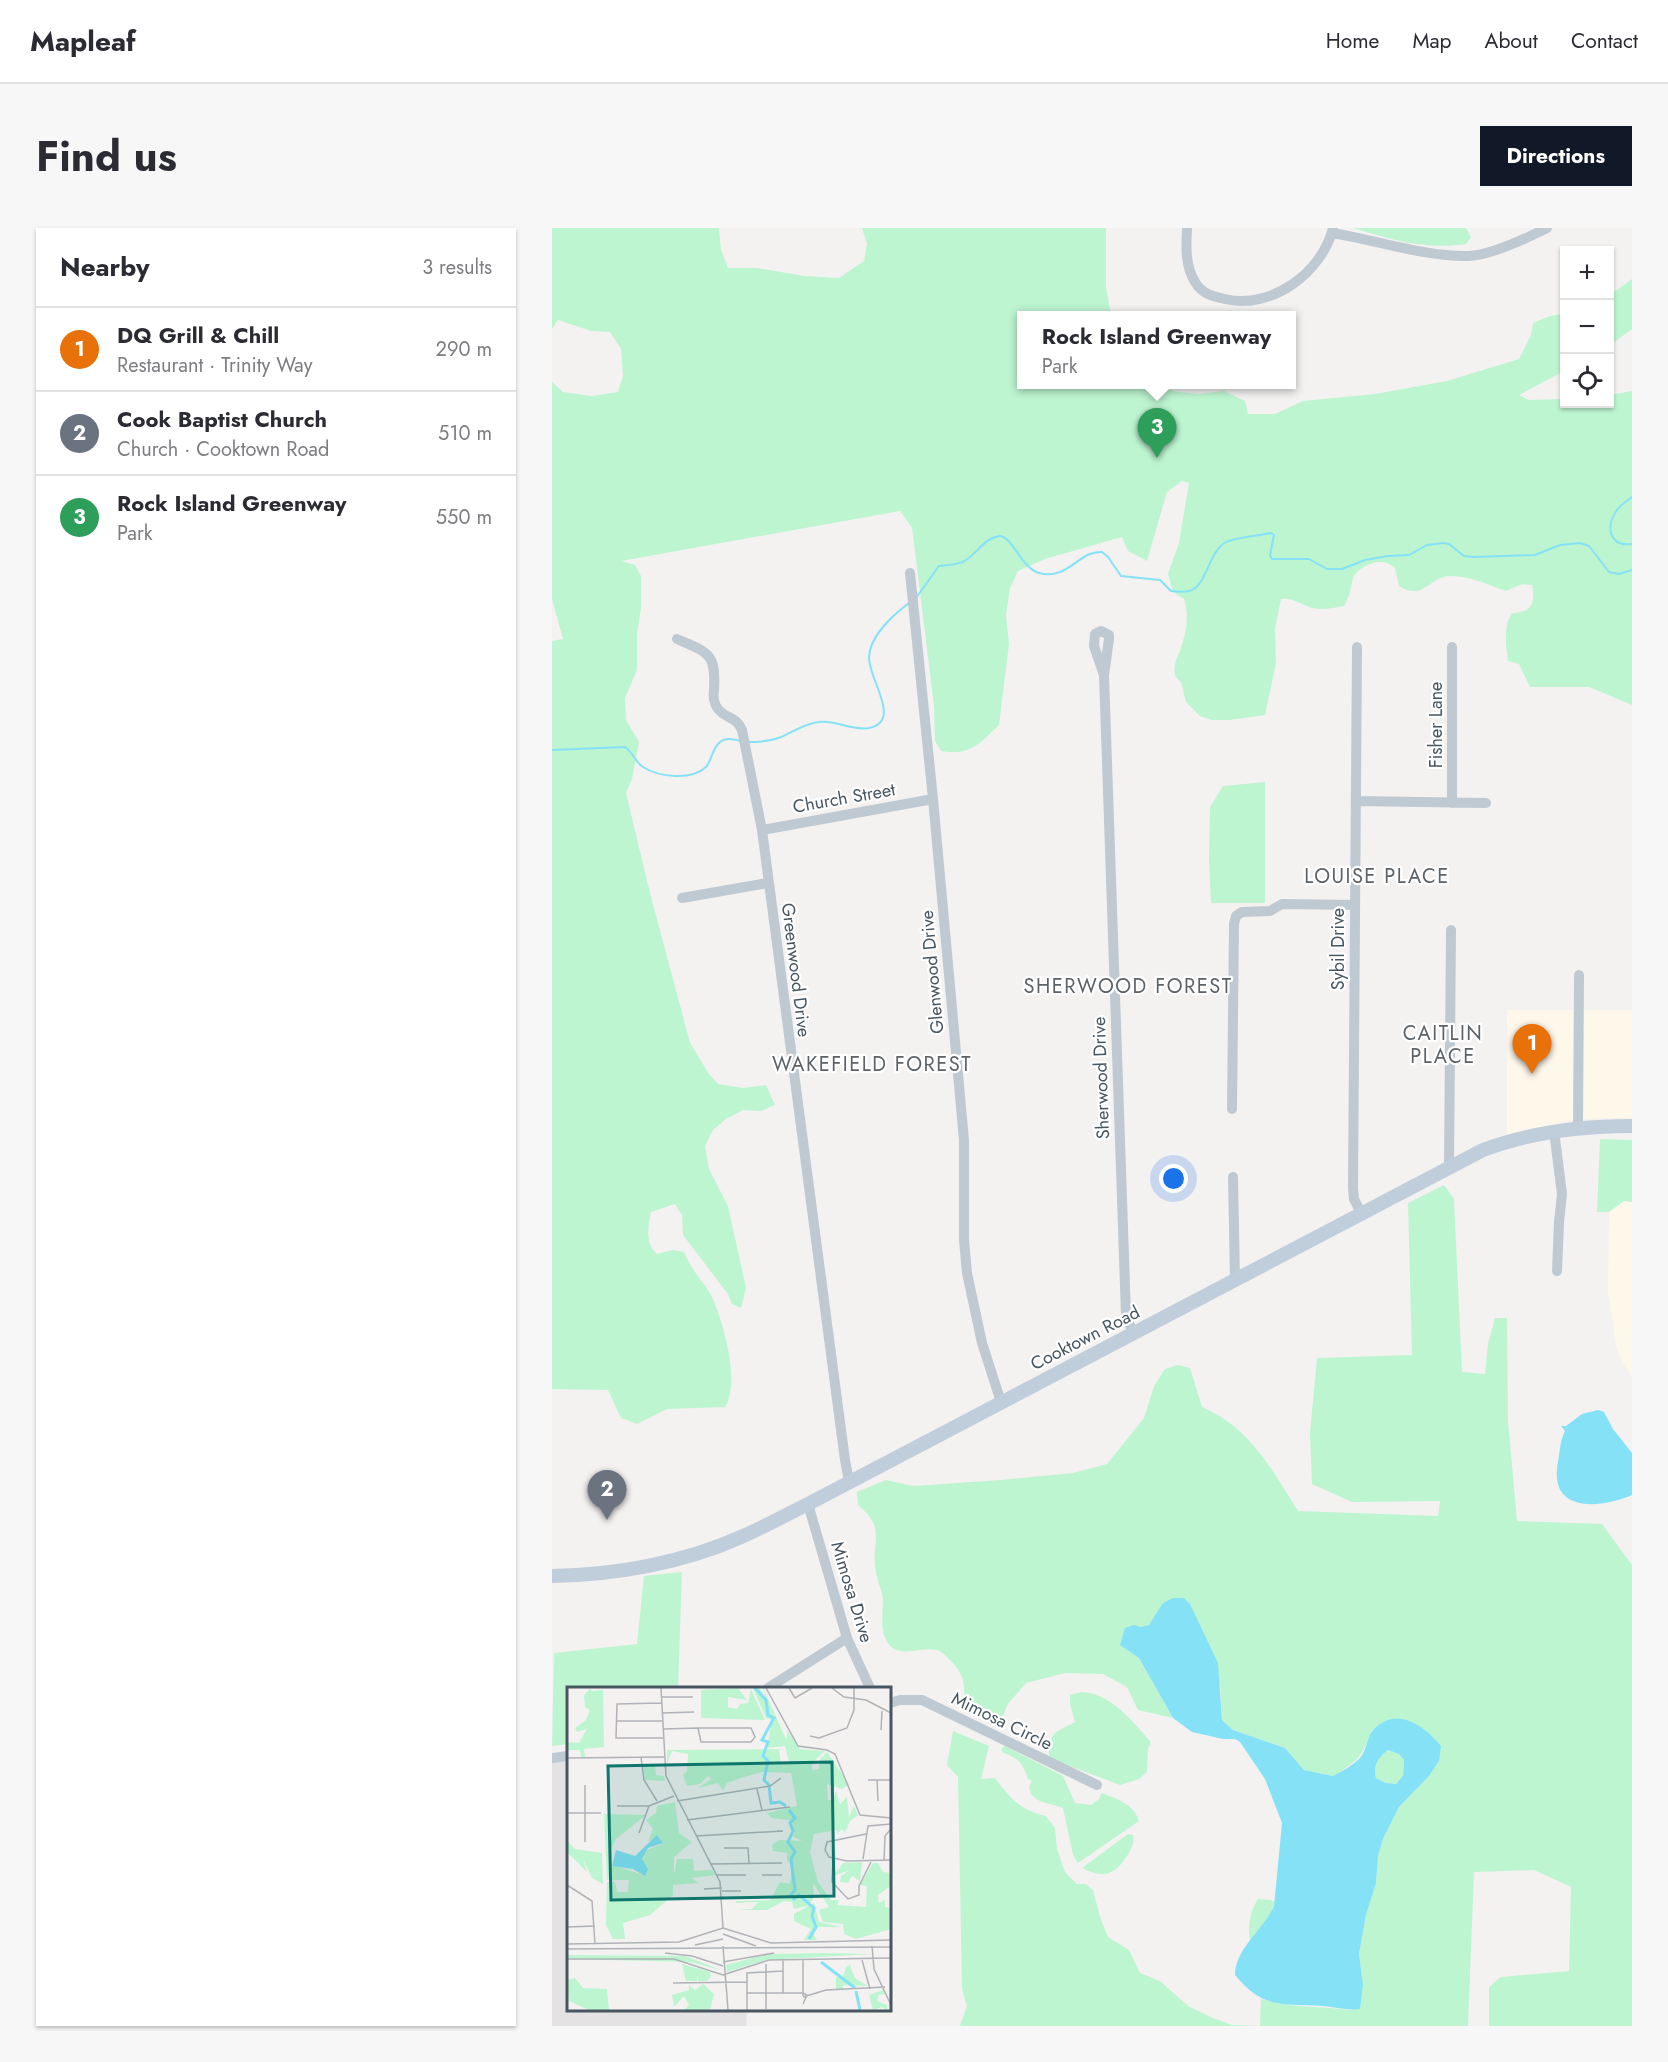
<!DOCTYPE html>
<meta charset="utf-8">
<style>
body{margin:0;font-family:Jost,sans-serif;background:#f7f7f7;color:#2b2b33}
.controls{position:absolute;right:18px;top:18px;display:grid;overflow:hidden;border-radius:0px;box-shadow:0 2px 4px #0004}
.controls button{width:54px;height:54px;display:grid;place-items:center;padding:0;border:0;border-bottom:2px solid #e1e1e2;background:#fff;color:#2b2b33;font:30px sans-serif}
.you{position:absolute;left:622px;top:951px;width:21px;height:21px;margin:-15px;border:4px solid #fff;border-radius:50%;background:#1a73e8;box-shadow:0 0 0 9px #1a73e833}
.badge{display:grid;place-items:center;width:39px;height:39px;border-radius:50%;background:#111827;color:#fff;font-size:20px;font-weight:700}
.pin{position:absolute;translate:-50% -50px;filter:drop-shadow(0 2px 3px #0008)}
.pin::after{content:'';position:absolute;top:32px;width:21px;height:18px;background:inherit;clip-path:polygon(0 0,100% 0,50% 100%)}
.popup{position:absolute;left:465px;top:83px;width:279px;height:78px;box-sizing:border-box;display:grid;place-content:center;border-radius:0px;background:#fff;filter:drop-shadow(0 2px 4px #0005);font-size:20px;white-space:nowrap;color:#7c7c81}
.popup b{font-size:22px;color:#2b2b33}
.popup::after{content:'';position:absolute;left:50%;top:100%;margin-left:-12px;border:12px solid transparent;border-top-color:#fff}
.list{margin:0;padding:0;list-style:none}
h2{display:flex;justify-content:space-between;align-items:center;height:78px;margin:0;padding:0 24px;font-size:26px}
h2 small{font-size:20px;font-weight:400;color:#7c7c81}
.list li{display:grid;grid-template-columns:39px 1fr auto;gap:18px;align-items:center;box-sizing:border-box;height:84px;padding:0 24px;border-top:2px solid #e1e1e2}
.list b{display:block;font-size:22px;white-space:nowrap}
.list p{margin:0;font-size:20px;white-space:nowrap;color:#7c7c81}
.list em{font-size:20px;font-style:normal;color:#7c7c81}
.icon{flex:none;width:33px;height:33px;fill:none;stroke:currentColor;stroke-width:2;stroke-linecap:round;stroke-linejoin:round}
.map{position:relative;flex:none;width:1080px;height:1798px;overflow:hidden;border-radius:0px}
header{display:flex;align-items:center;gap:36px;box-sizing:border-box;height:84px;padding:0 30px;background:#fff;border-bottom:2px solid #e1e1e2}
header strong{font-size:28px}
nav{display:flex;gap:33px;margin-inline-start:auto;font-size:21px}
.intro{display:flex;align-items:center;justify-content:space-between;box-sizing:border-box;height:144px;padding:0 36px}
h1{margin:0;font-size:42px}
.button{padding:15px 27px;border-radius:0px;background:#111827;color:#fff;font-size:21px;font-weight:700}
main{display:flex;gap:36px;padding:0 36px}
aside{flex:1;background:#fff;border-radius:0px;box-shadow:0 2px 4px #0004}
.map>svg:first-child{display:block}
</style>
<header>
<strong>Mapleaf</strong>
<nav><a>Home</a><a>Map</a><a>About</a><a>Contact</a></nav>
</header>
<div class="intro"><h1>Find us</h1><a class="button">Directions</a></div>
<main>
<aside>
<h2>Nearby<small>3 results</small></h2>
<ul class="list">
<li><span class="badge" style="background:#e8710a">1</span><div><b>DQ Grill &amp; Chill</b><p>Restaurant · Trinity Way</p></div><em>290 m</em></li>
<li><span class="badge" style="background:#6b7280">2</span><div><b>Cook Baptist Church</b><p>Church · Cooktown Road</p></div><em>510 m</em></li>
<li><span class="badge" style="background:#2e9e5b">3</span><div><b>Rock Island Greenway</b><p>Park</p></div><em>550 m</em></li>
</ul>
</aside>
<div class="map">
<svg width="1080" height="1798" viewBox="0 0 1080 1798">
<rect width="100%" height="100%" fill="#f4f1f1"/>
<path fill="#fef8eb" d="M955 782H1080V890H1048L1009 894 955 907Z
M1072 973 1080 974V1150L1065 1122 1056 1063 1057 984Z"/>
<path fill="#e5e2e3" d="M16 1532V1782H195L194 1798H0V1533Z"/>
<path fill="#bdf5d1" d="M0 0H167L169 22 176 40H205L252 48 287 50 312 33 315 16 310 0H554V59L559 87 470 88V156L598 157 627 164 647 166 672 163 693 173 696 186H723L751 173 823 166 895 153 967 131 979 107 981 95 998 88 1012 86V143L967 167 977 172 1012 171V176H1058V167L1080 163V477L1037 459H978L967 436 956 433C954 417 951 399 960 385 981 384 983 375 980 357L970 356 954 363C937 357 918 348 899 348 878 347 872 374 847 358L843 340C840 338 838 336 835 335 824 331 805 340 801 350 798 362 799 366 792 378 781 380 768 383 757 379 746 375 741 370 729 371L723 401 724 435 713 487 677 492H660L648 488 634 474 629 454 623 448C621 435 626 429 630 417 635 400 637 387 632 371L621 364 616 346 627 315 637 255 630 253 615 264 595 333 576 323 570 309 493 331 466 343 458 360 454 387 457 416 447 497C427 516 418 528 389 523L383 513 382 478 362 315 360 300 348 283 69 333 83 337 89 348V380L85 406V442L73 470 74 492 87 514 80 551 74 565 98 665 138 815 157 846 166 856 191 860 214 857 223 877 209 883 191 882 174 891 161 902 153 918 157 941 176 978 194 1060 189 1080 180 1076 176 1066 131 1007 130 987 123 976 99 984C96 998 93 1016 105 1026L121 1022 132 1024C135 1031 139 1038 143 1044 148 1052 155 1059 159 1067 171 1093 189 1154 173 1179L115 1181 85 1196 69 1190 56 1162 0 1161V413L11 411 0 371V154L11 164 40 168 66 164 71 148 69 121 58 104 39 103 6 92 0 101Z
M801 0H914L919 9 914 16C872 22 841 12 801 0Z
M1080 51V101L1058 117V67Z
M713 554V675H659L657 631 658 579 671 558Z
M1048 911 1080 912V974L1072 973 1057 984H1045Z
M892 957 902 971 910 1144 933 1146 936 1116 943 1090H955L956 1193 965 1293 1050 1296 1080 1337V1798H937V1759L949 1749 1017 1743 1019 1659 982 1642 922 1644 916 1798H408L415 1778 410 1761 406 1549 395 1537 401 1503 437 1518 429 1551 443 1550C459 1571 468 1582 494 1588L503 1600 505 1621 513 1644 525 1656H534L541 1662 548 1689 556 1709 577 1722 588 1745 608 1753 636 1778 661 1790 680 1797 708 1798 709 1771C738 1780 769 1778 800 1782L811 1757 807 1726 814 1687 824 1655 826 1628 831 1611 847 1579 877 1548 887 1533 821 1501C809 1529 808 1532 781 1548L752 1542 733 1520 681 1502 670 1492 668 1457 638 1376 604 1388 597 1397 588 1399 587 1430 621 1490 586 1482 575 1459 551 1446 513 1445 474 1455 456 1476 446 1499 411 1480C414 1458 413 1446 396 1430 393 1427 389 1423 385 1422 369 1418 345 1433 334 1412 328 1400 331 1383 331 1371 330 1362 325 1353 324 1344 318 1314 336 1302 306 1277L305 1264 334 1252 361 1258 449 1252 521 1245 555 1236 592 1190 602 1158 613 1141 626 1137 638 1140 650 1179C697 1199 720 1241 746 1283L886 1288 888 1273 800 1274 760 1256 758 1205 765 1130 860 1127 856 975Z
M130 1344 126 1460H16V1516L0 1518 2 1425 85 1416 92 1348Z
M529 1464C559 1465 580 1493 599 1514L596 1521 595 1544 587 1551 568 1557 497 1530C496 1505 503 1504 523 1494L518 1476V1467Z
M453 1518 511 1548 523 1575 539 1577 547 1571 550 1565C565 1571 582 1576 587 1593L526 1635 521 1627 511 1580C498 1575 478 1575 477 1558L480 1553 476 1551C470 1534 467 1531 450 1524V1520Z
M836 1522 847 1526 852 1532 851 1548 844 1556 834 1555 824 1550C821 1537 826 1531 836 1522Z
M576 1606 581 1607C583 1614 580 1618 577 1625 564 1646 553 1652 530 1640Z
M706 1671 719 1672 723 1674 718 1687 699 1713C694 1701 699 1681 706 1671Z"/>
<path fill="#85e2f6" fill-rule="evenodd" d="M1046 1182 1052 1184 1061 1201 1080 1225V1267C1047 1281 996 1285 1006 1234 1008 1223 1008 1213 1013 1203L1009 1198H1014L1030 1186Z
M621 1370H632L638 1376 666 1435 670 1492 681 1502 733 1520 752 1542 781 1548C790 1543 800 1538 808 1530 815 1522 815 1508 822 1501 846 1477 873 1499 889 1518L887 1533 877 1548 847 1579 831 1611 826 1628 824 1655 814 1687 807 1726 811 1757 808 1781C795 1783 784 1779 771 1778 729 1775 712 1782 683 1747 683 1721 712 1701 722 1678L730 1595 713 1551 688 1514 683 1511H671L640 1504 621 1490 587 1430 568 1417 573 1400 582 1397 588 1399 597 1397 611 1375ZM836 1522 847 1526 852 1532 851 1548 844 1556 834 1555 824 1550C821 1537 826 1530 836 1522Z"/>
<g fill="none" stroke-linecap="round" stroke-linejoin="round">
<path stroke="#85e2f6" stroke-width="2" d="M1080 269C1075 273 1068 277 1065 282 1053 298 1057 319 1080 316
M364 370 387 338C395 337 407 337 414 332 425 325 433 310 447 308 460 307 469 340 487 345 516 353 527 322 550 324L556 329 569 348 608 352 619 363C626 364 636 365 642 361 656 351 657 324 674 314 681 310 710 307 719 305L722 307 718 327 720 331H757L775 341H790L813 332 836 328 857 327 875 317 891 315 897 316 912 328 921 329 983 327 1008 317 1028 315 1037 318 1057 344 1067 346 1080 342
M197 514C208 514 219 513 229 509 241 504 254 495 267 494 284 492 299 503 317 500 351 493 316 451 317 429 318 408 341 387 357 375
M0 522 73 519C81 524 83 534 91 539 107 549 139 553 154 539 160 532 160 521 167 515 173 509 181 511 189 513"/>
<path stroke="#bec9d2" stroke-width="10" d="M635 0C634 18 633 38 643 54 650 66 660 68 673 71 719 82 770 45 781 0
M780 5C824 12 873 29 917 28 939 27 975 10 995 0
M358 345 381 571 412 912V1012L415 1045 430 1115 449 1174
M125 411C157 425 164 425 162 462 161 468 162 476 166 481 174 491 184 488 190 502L210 602 293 1232 297 1253
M805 419 801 960 802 971 809 985
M552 447 542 418 543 406 549 403 557 407V411L552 447 574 1087 581 1105
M804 573 934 575
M900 575V419
M210 602 381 571
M130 670 216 655
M680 881 682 696 684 688 690 684 718 683 730 676 803 677
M1026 900 1027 747
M1002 903 1010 966 1007 994 1005 1043
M897 939 899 702
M681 949 683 1052
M256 1276 295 1410 318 1460
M216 1460 295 1410
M338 1475 348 1472H370L545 1557
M0 1530 16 1528"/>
<path stroke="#c0cdda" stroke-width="14" d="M0 1348C63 1347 131 1335 189 1309 212 1299 234 1287 256 1276L931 922C979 904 1028 898 1080 898"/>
</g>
<g text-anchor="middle" stroke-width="4.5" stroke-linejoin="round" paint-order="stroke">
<g font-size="18" fill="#475661" stroke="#fff">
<text transform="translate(884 497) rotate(-90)" y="6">Fisher Lane</text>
<text transform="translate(292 570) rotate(-10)" y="6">Church Street</text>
<text transform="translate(786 721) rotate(-90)" y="6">Sybil Drive</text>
<text transform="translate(244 742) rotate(83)" y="6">Greenwood Drive</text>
<text transform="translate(380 744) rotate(-95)" y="6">Glenwood Drive</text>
<text transform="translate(549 850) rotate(-92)" y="6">Sherwood Drive</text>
<text transform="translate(533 1110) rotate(-27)" y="6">Cooktown Road</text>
<text transform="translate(300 1364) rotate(73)" y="6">Mimosa Drive</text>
<text transform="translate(450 1493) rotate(26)" y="6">Mimosa Circle</text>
</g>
<g font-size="20" letter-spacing="1.5" fill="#5d6267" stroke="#fff">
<text x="825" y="655">LOUISE PLACE</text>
<text x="576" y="765">SHERWOOD FOREST</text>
<text x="891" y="812">CAITLIN<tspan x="891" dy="23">PLACE</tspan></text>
<text x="320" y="843">WAKEFIELD FOREST</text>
</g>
</g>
<g transform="translate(15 1459)">
<rect width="324" height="324" fill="#f4f1f1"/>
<path d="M23 1 25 4 36 3 37 60 17 62 18 70H14L13 63H0V55L12 56 20 42 10 45 8 41 19 33 23 23 18 20 17 9ZM171 1 180 13 161 10V20L170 22 173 17 181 16 184 2 198 33 134 31V3ZM186 1H192L199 12 196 1 219 52 221 44 233 62 258 64 245 76V83L252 82V73L260 65 282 97 275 102 260 97 261 113H266L269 104 273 117 280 110 282 131 287 119 291 128 283 134 278 146 275 142 270 147V143L247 147 243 165 251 195 264 213H272L270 218 299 220 300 199 293 198 306 176H311L316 185 324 186V199L311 208 312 216 318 213V220L324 221V242L289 252 277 247 276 237 256 235 252 223 262 220 246 196 247 211 240 219 227 222 225 215 217 214 200 223H170L185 222 191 215 170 216 168 214 203 213 213 195 223 197 225 178 220 174V166L206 164 205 158 212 153 235 154 225 149 228 146 223 133 204 131 200 126 230 119 224 86 195 85 177 90 160 96 156 104 151 96 131 101 144 92 141 89 133 97 120 99 116 88 120 84 121 67 105 64 100 77V63L216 62 212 63 214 77 222 75 218 59 200 61 205 33 199 31ZM76 78H88L89 88 97 89 98 94 78 93ZM108 115 112 146 125 155 107 170V188L110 172H126L127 184 145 183 148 188 125 191 131 196 106 198V208L83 228 56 236 58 252H46L39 238 40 195H48L50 205H61L62 193H40L37 127 79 128 49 152 43 163 45 178 74 187 80 180 74 175 80 163 95 157 92 149 81 155 86 142 79 133 89 126 90 119ZM0 153 8 162 35 166 36 197 25 191 16 172 20 185 0 165ZM295 175 293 194 285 189 281 196 273 195 274 189 283 183 266 189 267 177 269 186 276 176ZM247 216 252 235 275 240H251L246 247 250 253H237L244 242 227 234V227ZM201 267 257 266 305 267 198 273 160 285 159 278ZM0 268 118 269 154 283 123 275 0 272ZM115 277 143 285 144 290 140 294H131V288L130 294H119ZM283 278 288 291 301 299 276 298V302H269V290H276L279 280ZM8 291 16 301 40 302 42 323H22L2 314 0 293ZM136 297 147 307 143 323H117L122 318 117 309 107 320 105 308 122 303V298L128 303ZM316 303 318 307 312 308 310 314 320 318V323L315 320 306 323 302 308Z" fill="#bdf5d1"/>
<path d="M90 148 96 156 81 161 75 172 81 182 78 189 66 182 45 179 49 163 68 169Z" fill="#85e2f6"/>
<path fill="none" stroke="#85e2f6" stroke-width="3" d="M188 1 199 13 201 28 207 31 195 53 201 55 196 69 201 74 197 93 202 98 204 116 213 115 219 119M222 123 228 131 223 136 226 144 221 155 228 165 224 172 228 203 224 208 227 212 232 208 247 221 245 229 249 240 242 252M254 275 288 301M289 304 293 323"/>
<path fill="none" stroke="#afb3b7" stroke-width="1.5" d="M94 1 99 89 153 195 156 241M199 1 231 59 260 63 268 67 293 128 324 131M222 1 228 11 245 1M265 1 277 10 299 13 324 26M95 10H126M95 16 50 17 49 51H96M95 26 127 25M50 34H96M96 42 131 41H184L188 50 184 55H134L131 41M314 43 315 24M243 49 252 51 280 41 287 23V1M74 70 77 93 90 114M0 71 97 70M301 93H324M310 93 311 114M18 98V155M190 102 195 123M110 114 203 99 214 91M50 119H82L107 109M0 126H34M120 133 223 120M72 146 82 119M299 147 260 155 258 163 262 170 280 174 324 173M129 149 216 144H210M157 161H181L182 176M266 172 265 195 281 212 292 208V199L304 175M296 172 301 139 324 137M317 174 318 149 324 142M144 177 215 176M150 188H179M195 188H215M0 198 25 214 28 257M137 202 155 201M155 204H174M0 240 28 239M156 247 189 259M0 257 112 255 156 241 204 256 324 253M128 258 156 252M156 259 161 323M305 259 307 282 324 318M0 262 324 260M98 266 125 269 156 279M0 272H107L156 288 202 273 324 271M216 272V306M295 273 303 302M156 275 207 266M199 277V322M106 296 180 295M180 306H236L240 308 236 317M236 309V272M236 310 259 303 318 300M180 323V286L216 284"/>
<path fill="#0f766e" fill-opacity="0.15" stroke="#0f766e" stroke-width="3" d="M265 75 267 209 44 213 41 79Z"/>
<rect width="324" height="324" fill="none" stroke="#475661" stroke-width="3"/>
</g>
</svg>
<div class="controls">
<button>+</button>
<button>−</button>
<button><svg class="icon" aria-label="locate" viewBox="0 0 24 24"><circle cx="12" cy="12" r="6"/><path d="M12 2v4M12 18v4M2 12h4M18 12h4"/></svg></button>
</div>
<div class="you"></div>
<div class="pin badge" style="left:980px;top:846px;background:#e8710a">1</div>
<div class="pin badge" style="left:55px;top:1292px;background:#6b7280">2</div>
<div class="pin badge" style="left:605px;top:230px;background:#2e9e5b">3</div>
<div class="popup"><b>Rock Island Greenway</b>Park</div>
</div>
</main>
